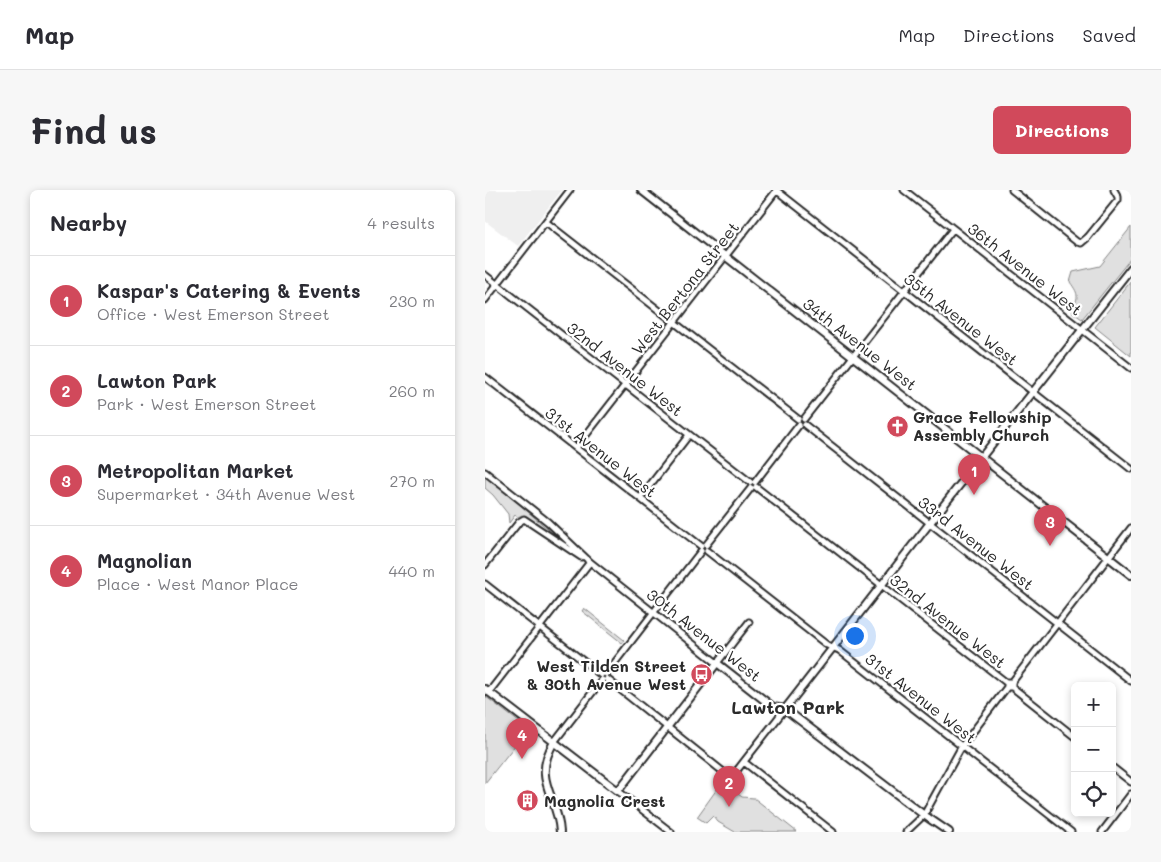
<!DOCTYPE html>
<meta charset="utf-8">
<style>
body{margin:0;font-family:Mali,sans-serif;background:#f7f7f7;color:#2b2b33}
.controls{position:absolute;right:15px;bottom:15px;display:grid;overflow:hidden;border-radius:8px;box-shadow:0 2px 8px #0003}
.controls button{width:45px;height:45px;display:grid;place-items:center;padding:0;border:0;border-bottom:1px solid #e1e1e2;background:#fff;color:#2b2b33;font:25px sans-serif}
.you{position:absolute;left:369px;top:445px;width:18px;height:18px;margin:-12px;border:4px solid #fff;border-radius:50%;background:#1a73e8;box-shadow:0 0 0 8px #1a73e833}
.badge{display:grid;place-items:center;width:32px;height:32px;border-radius:50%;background:#d1495b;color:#fff;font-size:16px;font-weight:700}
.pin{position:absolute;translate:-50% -41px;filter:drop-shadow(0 1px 2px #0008)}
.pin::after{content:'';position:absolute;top:26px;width:18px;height:15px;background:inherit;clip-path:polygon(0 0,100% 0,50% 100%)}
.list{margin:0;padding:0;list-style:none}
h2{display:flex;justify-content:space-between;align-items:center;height:65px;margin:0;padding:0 20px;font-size:21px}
h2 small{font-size:16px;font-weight:400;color:#7c7c81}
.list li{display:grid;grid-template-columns:32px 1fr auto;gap:15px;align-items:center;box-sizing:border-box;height:90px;padding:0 20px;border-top:1px solid #e1e1e2}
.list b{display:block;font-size:19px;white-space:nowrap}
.list p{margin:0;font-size:16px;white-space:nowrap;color:#7c7c81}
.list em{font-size:16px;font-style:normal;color:#7c7c81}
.icon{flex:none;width:28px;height:28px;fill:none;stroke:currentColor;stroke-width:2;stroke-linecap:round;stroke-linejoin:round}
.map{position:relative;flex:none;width:646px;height:642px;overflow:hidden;border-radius:8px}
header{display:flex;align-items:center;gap:30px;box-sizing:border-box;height:70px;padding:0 25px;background:#fff;border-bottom:1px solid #e1e1e2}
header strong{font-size:24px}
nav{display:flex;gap:28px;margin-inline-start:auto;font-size:18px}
.intro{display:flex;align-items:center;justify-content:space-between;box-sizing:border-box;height:120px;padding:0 30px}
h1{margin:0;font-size:35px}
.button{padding:12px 22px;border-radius:8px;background:#d1495b;color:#fff;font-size:18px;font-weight:700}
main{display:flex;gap:30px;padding:0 30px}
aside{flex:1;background:#fff;border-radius:8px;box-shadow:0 2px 8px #0003}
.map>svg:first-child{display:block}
</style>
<header>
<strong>Map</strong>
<nav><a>Map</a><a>Directions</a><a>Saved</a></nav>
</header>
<div class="intro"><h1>Find us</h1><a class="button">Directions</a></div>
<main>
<aside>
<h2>Nearby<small>4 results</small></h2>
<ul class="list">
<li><span class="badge">1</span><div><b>Kaspar's Catering &amp; Events</b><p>Office · West Emerson Street</p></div><em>230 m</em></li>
<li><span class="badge">2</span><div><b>Lawton Park</b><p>Park · West Emerson Street</p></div><em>260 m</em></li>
<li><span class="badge">3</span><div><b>Metropolitan Market</b><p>Supermarket · 34th Avenue West</p></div><em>270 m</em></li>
<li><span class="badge">4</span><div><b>Magnolian</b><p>Place · West Manor Place</p></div><em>440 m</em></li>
</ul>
</aside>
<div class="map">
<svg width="646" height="642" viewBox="0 0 646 642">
<rect width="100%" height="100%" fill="#fff"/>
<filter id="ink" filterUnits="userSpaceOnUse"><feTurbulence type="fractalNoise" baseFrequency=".02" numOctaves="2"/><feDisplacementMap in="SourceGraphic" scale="10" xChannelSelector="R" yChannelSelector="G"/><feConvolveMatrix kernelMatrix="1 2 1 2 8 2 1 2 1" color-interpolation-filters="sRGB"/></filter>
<g filter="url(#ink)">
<path fill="#efefef" d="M0 0H77L33 56 0 31Z"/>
<path fill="#e0e0e0" stroke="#868686" d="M646 37V68L597 129 587 122C593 106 595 106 585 92L588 82 615 76Z
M646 91V166L610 137Z
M0 285 77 351 37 325 33 327 30 325 24 333 23 324 8 305 0 298Z
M99 418 139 450 137 453 97 421Z
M0 506 43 539 0 593Z
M237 592 257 607 269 608 312 642H250L233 632 228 626 221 633 212 627Z"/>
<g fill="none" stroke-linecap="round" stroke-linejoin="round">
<defs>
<path id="minor" d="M291 0 646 279
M419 0 646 178
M527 0 592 52 596 53 603 47 633 10V7L629 0
M61 32 313 229
M0 85 265 292
M0 110 85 0
M0 187 216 356
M319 229 468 39
M320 235 646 491
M91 258 292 0
M0 282 63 332 105 372 232 473 264 432
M270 292 314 235
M271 297 522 493
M155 308 204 245
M221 355 266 298
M222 361 342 455 354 460 586 642
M0 375 34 332 39 329 96 367
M0 394 116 485
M121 484 216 361
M122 489 246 588 300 519
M527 492 646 338
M527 497 590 547
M4 502 105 372 103 371
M69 552 117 490
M259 572 348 642
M627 577 646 592
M133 601 186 642
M421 642 439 625 477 556 522 497V492H527V497H522
M617 642 646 604"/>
<path id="tertiary" d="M156 0 646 385
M0 499 133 601 232 473 288 517 300 519 439 625 464 642
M300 519 469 302 646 78
M69 552C46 591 73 605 75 642"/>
</defs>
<use href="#minor" stroke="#2b2b2b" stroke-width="9"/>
<use href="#tertiary" stroke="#2b2b2b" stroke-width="10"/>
<use href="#minor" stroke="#fff" stroke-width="5"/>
<use href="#tertiary" stroke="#fff" stroke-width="6"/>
</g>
</g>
<defs>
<symbol id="church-disc" viewBox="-11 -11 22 22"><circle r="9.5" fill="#d1495b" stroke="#fff"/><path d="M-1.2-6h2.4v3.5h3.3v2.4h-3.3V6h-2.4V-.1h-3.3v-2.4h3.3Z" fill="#fff"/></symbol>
<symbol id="bus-disc" viewBox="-11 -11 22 22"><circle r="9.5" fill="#d1495b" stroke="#fff"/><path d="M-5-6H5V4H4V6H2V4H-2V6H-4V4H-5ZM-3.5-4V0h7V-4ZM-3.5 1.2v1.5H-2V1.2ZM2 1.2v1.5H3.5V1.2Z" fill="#fff"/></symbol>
<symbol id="building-disc" viewBox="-11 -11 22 22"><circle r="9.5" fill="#d1495b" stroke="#fff"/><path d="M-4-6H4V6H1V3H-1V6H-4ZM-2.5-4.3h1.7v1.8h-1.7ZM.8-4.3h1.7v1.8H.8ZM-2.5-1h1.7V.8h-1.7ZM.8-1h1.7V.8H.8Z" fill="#fff"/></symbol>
</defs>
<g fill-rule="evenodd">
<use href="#church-disc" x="400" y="224" width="25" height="25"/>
<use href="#bus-disc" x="204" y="472" width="25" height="25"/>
<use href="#building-disc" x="30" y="598" width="25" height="25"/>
</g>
<g text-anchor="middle" stroke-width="4.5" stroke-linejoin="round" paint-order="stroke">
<g font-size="16" fill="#2b2b2b" stroke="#fff">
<text transform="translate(540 79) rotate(38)" y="6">36th Avenue West</text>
<text transform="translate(200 98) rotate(-52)" y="6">West Bertona Street</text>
<text transform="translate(476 129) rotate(38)" y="6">35th Avenue West</text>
<text transform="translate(375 154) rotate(38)" y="6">34th Avenue West</text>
<text transform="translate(140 179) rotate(38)" y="6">32nd Avenue West</text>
<text transform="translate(116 262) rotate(38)" y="6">31st Avenue West</text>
<text transform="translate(491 353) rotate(38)" y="6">33rd Avenue West</text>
<text transform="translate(463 431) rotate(38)" y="6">32nd Avenue West</text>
<text transform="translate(219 445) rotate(38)" y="6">30th Avenue West</text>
<text transform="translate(436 508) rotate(38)" y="6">31st Avenue West</text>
</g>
<g font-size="16" font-weight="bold" fill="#2b2b2b" stroke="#fff" text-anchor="start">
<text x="428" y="233">Grace Fellowship<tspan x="428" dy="18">Assembly Church</tspan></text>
<text x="201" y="482" text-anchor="end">West Tilden Street<tspan x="201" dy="18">&amp; 30th Avenue West</tspan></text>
<text x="59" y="617">Magnolia Crest</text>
</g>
<g font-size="18" font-weight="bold" fill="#2b2b2b" stroke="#fff">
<text x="303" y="524">Lawton Park</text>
</g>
</g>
</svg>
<div class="controls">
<button>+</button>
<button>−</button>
<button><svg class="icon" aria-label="locate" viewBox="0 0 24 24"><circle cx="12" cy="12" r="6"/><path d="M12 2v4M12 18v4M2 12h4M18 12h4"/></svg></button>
</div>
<div class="you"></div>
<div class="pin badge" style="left:489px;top:305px">1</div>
<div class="pin badge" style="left:244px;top:617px">2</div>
<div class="pin badge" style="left:565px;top:356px">3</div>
<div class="pin badge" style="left:37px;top:569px">4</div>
</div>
</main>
